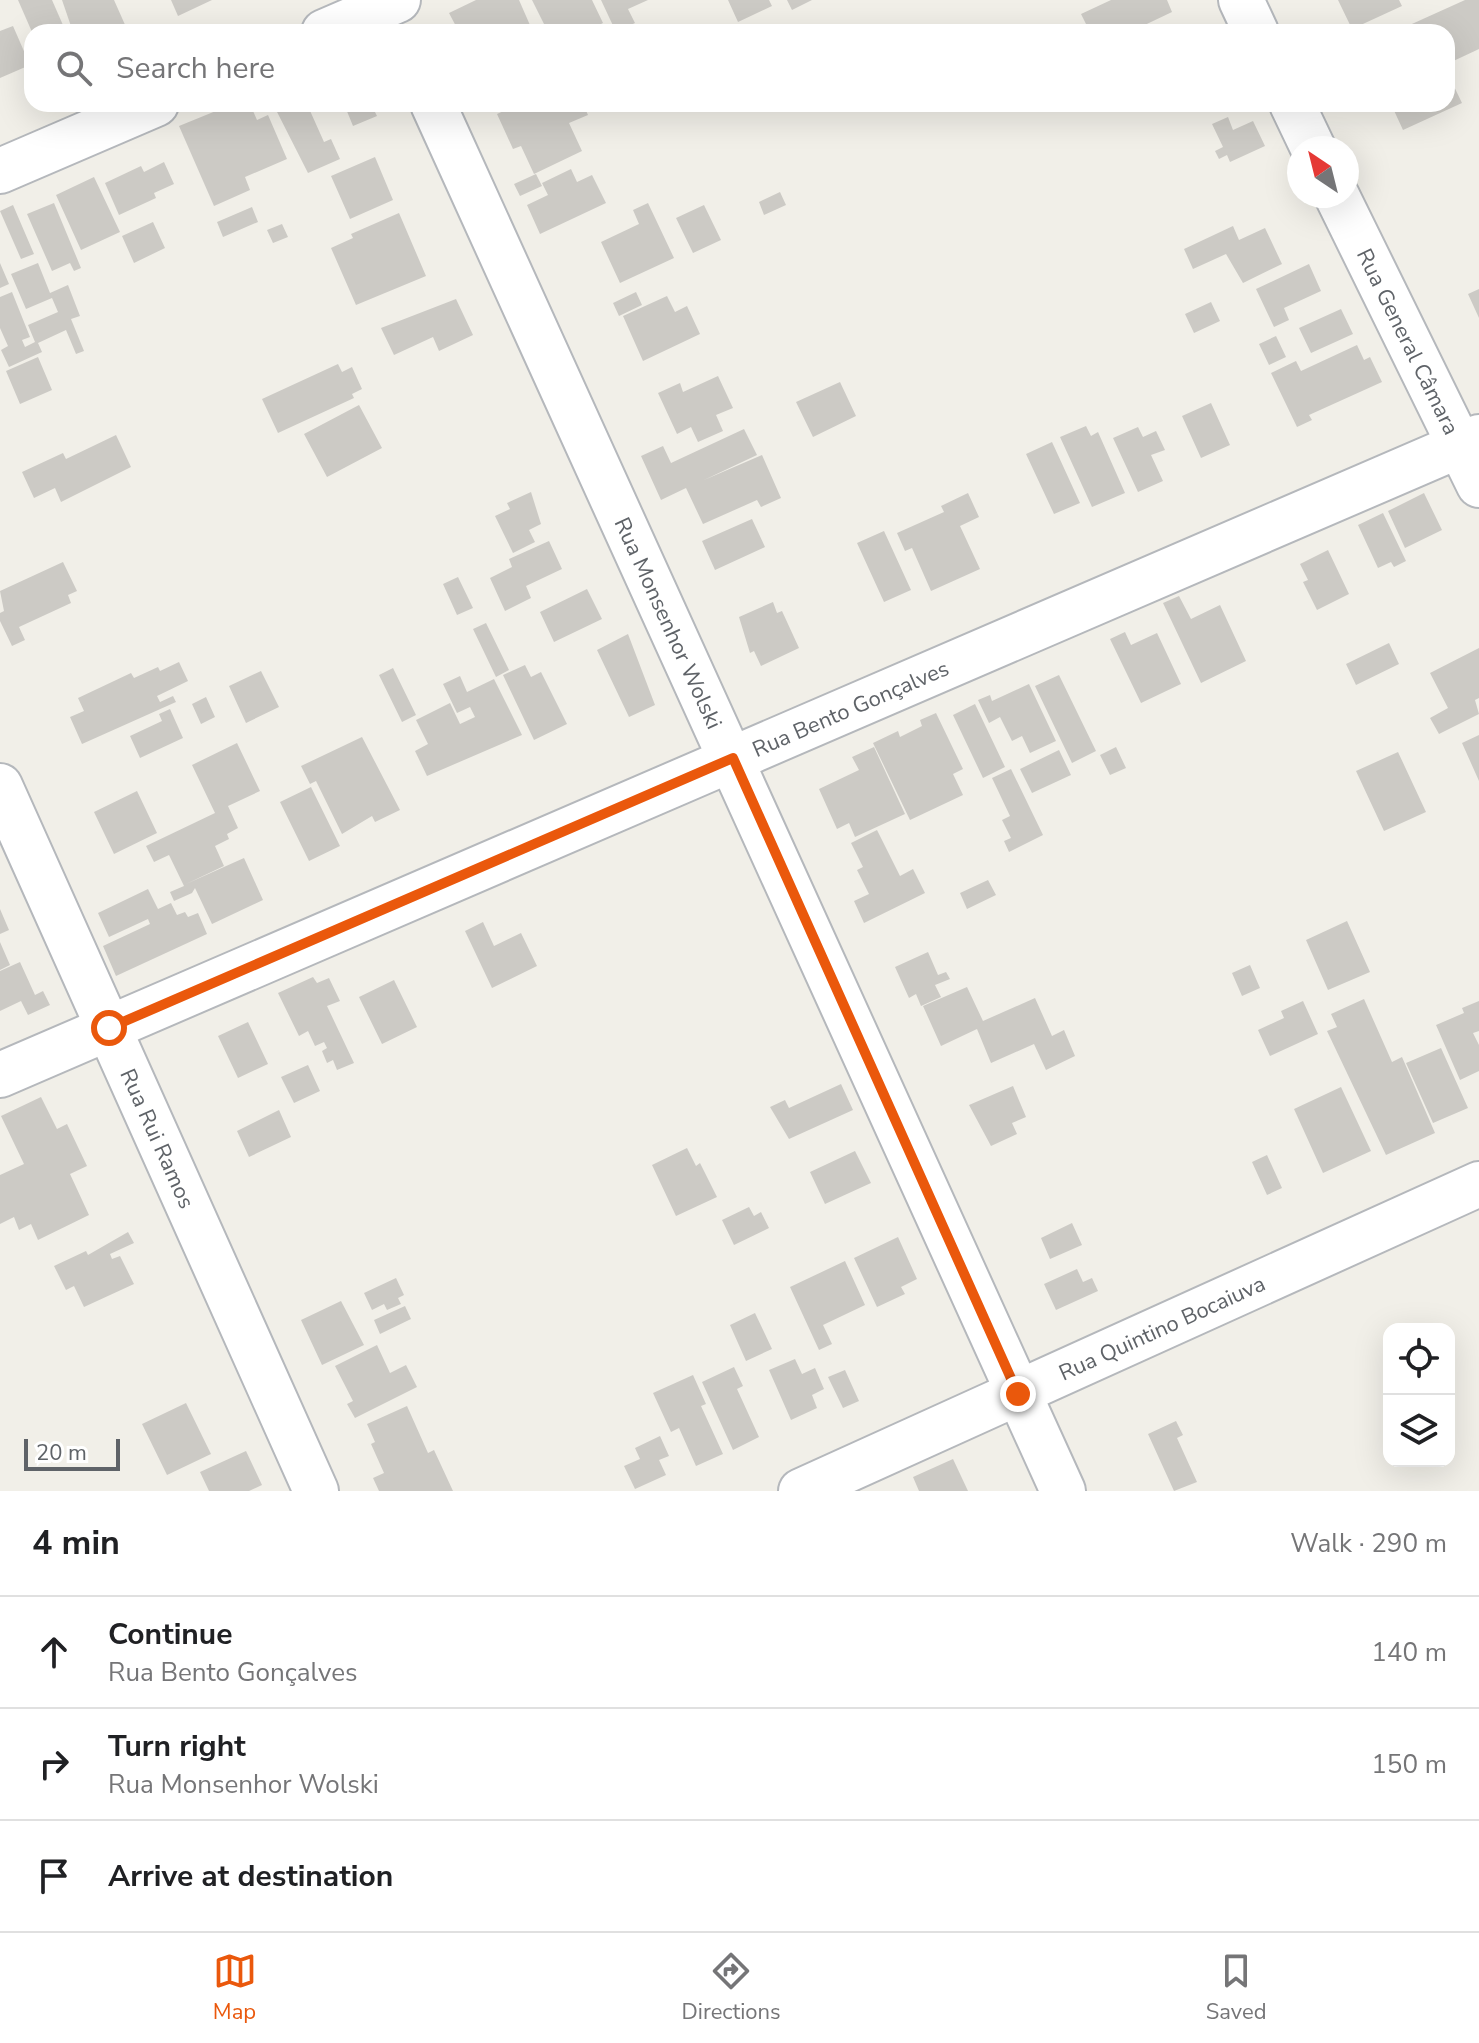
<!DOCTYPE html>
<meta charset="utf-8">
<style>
body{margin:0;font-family:"Nunito Sans",sans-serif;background:#f2f2f2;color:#202124}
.controls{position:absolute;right:24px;bottom:24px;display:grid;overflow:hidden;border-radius:16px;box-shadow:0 8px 32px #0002}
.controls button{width:72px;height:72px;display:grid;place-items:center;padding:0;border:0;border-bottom:2px solid #e0e0e0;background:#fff;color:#202124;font:40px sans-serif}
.compass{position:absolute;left:1287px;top:136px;width:72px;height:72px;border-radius:50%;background:#fff;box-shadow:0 8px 32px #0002;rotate:325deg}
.scale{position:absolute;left:24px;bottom:20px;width:96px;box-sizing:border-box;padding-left:8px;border:4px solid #5f6368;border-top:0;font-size:22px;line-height:28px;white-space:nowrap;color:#5f6368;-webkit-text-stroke:6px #fff;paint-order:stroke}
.stop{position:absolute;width:24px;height:24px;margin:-18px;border:6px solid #ea580c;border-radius:50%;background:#fff}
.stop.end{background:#ea580c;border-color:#fff;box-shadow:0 2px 8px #0008}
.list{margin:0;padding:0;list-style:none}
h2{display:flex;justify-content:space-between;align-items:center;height:104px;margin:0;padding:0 32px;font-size:34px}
h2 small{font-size:26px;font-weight:400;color:#757577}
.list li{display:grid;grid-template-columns:52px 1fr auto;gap:24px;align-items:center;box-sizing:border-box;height:112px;padding:0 32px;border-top:2px solid #e0e0e0}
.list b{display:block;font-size:30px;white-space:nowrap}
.list p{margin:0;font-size:26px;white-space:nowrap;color:#757577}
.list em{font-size:26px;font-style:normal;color:#757577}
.icon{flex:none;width:44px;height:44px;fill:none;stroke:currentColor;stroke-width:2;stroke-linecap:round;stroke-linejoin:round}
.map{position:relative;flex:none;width:1479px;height:1491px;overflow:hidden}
.search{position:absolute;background:#fff;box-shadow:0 8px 32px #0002;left:24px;right:24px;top:24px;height:88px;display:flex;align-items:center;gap:20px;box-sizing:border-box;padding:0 28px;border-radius:24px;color:#757577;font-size:30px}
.sheet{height:440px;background:#fff}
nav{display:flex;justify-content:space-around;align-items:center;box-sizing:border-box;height:112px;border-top:2px solid #e0e0e0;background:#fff;font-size:22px;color:#757577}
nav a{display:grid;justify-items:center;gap:4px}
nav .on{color:#ea580c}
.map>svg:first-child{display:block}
</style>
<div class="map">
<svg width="1479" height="1491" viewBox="0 0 1479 1491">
<rect width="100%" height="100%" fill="#f1efe8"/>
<path fill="#cccac5" d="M18 0H52L66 32H32Z
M62 0H114L126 27 116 32H73Z
M171 0H212L178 16Z
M476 0H519L533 32H499L497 28 489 32H459L449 13Z
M532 0H592L603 23 585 32H548Z
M601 0H648L628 9 635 23 616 32Z
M728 0H769L772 6 738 22Z
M787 0H812L792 10Z
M1111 0H1167L1172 12 1130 32H1090L1081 14Z
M1338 0H1399L1402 6 1352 29Z
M1465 0H1479V49L1447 64V32H1405L1403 28Z
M13 26 30 65 0 78V31Z
M1447 72 1462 103 1403 130 1391 104H1447Z
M233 104H250L257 120 268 115 287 159 245 177 250 190 214 206 179 126Z
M273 104H307L324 142 331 139 340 159 308 173Z
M344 104H381L373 108 377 116 353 126Z
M519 104H583L588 115 569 123 582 151 534 174 521 146 513 149 497 114Z
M1228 117 1233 130 1253 121 1265 146 1230 162 1227 155 1219 159 1215 151 1223 147 1212 124Z
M375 157 393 200 350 219 331 176Z
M164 162 174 184 154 193 156 198 119 215 105 183 141 166 144 172Z
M571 169 577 182 592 175 606 203 540 234 527 205 548 195 542 183Z
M536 174 542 186 520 196 514 184Z
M94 177 120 232 81 250 56 195Z
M780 192 786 205 764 215 759 202Z
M54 203 81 268 74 271 70 263 52 271 27 214Z
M648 203 674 258 620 283 601 242 639 224 633 210Z
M13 205 34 254 21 259 0 211Z
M704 205 721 240 693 253 676 218Z
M252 207 258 222 223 237 217 222Z
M399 213 426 276 356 305 331 248 353 238 351 234Z
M153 222 165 248 134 263 122 236Z
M282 224 288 237 273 243 267 230Z
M1233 226 1239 240 1265 228 1282 264 1243 283 1226 254 1193 269 1184 249Z
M0 263 9 284 0 288Z
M38 263 50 293 68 285 80 316 71 319 84 351 76 354 66 330 38 343 42 352 9 367 1 350 8 346 0 328V297L12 292 30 337 22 340 25 347 35 342 28 325 58 312 52 298 26 309 11 274Z
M1309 264 1321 291 1284 308 1289 320 1274 327 1256 289Z
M1479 289V318L1468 294Z
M636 292 642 305 619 316 613 303Z
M667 296 675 312 687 306 700 334 643 361 623 316Z
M456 299 473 335 439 351 433 337 394 355 381 328Z
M1211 302 1220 321 1194 333 1185 314Z
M1341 309 1353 334 1311 353 1299 328Z
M1276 336 1286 357 1269 365 1259 344Z
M1357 345 1364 360 1370 357 1382 382 1309 415 1312 420 1297 427 1271 373 1296 361 1301 371Z
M38 357 52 390 20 404 6 371Z
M338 364 342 372 352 367 362 389 352 394 354 398 278 433 262 399Z
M718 376 733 408 716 415 723 431 698 442 691 427 677 434 658 393 680 383 683 392Z
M840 382 856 416 813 437 796 402Z
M1211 403 1230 445 1201 458 1182 416Z
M359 405 382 448 327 477 304 434Z
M1086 426 1091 436 1098 432 1125 493 1092 507 1060 437Z
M1138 427 1143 437 1156 431 1165 450 1151 455 1163 481 1138 492 1113 438Z
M744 429 757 455 704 480 762 455 781 498 761 507 757 500 703 524 686 488 661 500 641 456 663 446 671 463Z
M116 435 131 467 61 502 55 488 34 498 22 472 63 453 66 459Z
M1052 442 1080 503 1054 514 1026 454Z
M531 492 541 524 529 530 535 542 513 553 495 516 510 509 507 503Z
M968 493 979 517 960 526 980 569 931 591 912 548 905 551 897 533 944 512 941 506Z
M1424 493 1442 530 1405 548 1388 511Z
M1383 513 1406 561 1394 567 1391 562 1378 568 1358 525Z
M752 519 765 547 715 570 702 541Z
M884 531 911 590 884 602 857 543Z
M549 541 562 569 526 586 531 598 505 611 490 578 512 567 509 559Z
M1328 550 1349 594 1317 610 1303 582 1308 580 1300 564Z
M63 562 77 591 68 595 71 603 19 627 25 640 12 646 0 621V613L4 611 0 591Z
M458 577 473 608 457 615 443 584Z
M587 589 602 619 554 642 540 612Z
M1179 596 1191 619 1220 605 1246 661 1201 683 1163 603Z
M773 602 777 613 782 611 799 648 761 666 754 651 750 653 739 617Z
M486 623 509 670 496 677 473 629Z
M1125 632 1131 645 1157 633 1181 684 1141 703 1110 639Z
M628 634 655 705 629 717 597 650Z
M1389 643 1399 664 1356 685 1346 664Z
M1479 648V698L1475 700 1479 714 1439 734 1430 718 1448 708 1430 673Z
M179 662 188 681 157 696 160 702 173 696 176 702 82 744 70 717 84 711 78 698 131 673 134 678 158 667 160 671Z
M525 665 531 677 541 672 567 724 534 740 503 675Z
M393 668 416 715 402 722 379 675Z
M261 671 279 707 246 723 229 686Z
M1059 675 1096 751 1072 763 1035 686Z
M460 676 467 692 494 679 522 735 427 776 415 751 428 744 416 720 450 703 460 724 475 717 470 707 457 713 443 684Z
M1029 684 1056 741 1030 753 1022 736 1012 741 1000 717 989 723 978 700 990 695 992 701Z
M206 697 215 717 201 724 192 704Z
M975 704 1005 767 983 778 953 715Z
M170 709 183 738 140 758 130 736 162 721 159 714Z
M936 713 963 769 953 774 963 795 910 820 873 743 898 731 900 737 922 726 920 720Z
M1479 735V781L1462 743Z
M362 737 400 810 375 822 372 816 342 834 316 781 310 784 301 766Z
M237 743 260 791 228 806 238 828 227 834 229 839 215 846 224 866 186 884 244 858 263 900 212 924 195 888 192 893 174 901 170 892 184 886 169 855 154 862 146 846 215 813 192 765Z
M874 747 905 814 855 837 849 823 837 829 819 789 859 770 852 757Z
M1116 747 1126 768 1110 775 1100 755Z
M1059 750 1071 775 1032 793 1020 769Z
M1398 752 1426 812 1384 831 1356 771Z
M1011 769 1043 835 1009 852 1004 841 1011 838 1002 820 1010 816 992 778Z
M311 787 340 846 309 861 280 802Z
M137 791 157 833 114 854 94 812Z
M877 830 900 876 913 869 925 893 864 923 854 901 869 894 857 870 863 867 851 843Z
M988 880 996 895 967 909 960 893Z
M148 889 158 909 171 903 177 915 185 912 188 917 198 913 207 934 116 976 103 946 150 924 148 919 109 937 98 913Z
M0 909 9 930 0 934Z
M1347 921 1370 972 1328 990 1306 940Z
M483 922 494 946 521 933 537 966 492 988 465 931Z
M0 942 10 965 0 970Z
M928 952 938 975 946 972 950 979 935 985 941 997 921 1006 916 994 909 998 895 967Z
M20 962 35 995 43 991 50 1005 28 1015 21 1001 0 1011V971Z
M1250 965 1260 988 1242 996 1232 973Z
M313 977 317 983 329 978 340 1001 327 1006 354 1063 337 1070 333 1060 327 1063 322 1051 327 1048 324 1042 315 1046 308 1031 299 1036 278 993Z
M394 980 417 1027 382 1044 359 997Z
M967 987 983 1021 1035 998 1052 1036 1064 1030 1075 1056 1046 1070 1034 1044 991 1063 977 1029 941 1046 923 1006Z
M1364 999 1392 1062 1402 1057 1435 1133 1386 1155 1327 1031 1337 1027 1331 1014Z
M1303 1001 1318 1034 1270 1056 1258 1030 1284 1018 1281 1011Z
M1479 1001V1031L1473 1033 1479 1045V1071L1460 1080 1436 1025 1464 1013 1462 1008Z
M248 1022 268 1064 238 1078 218 1036Z
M1441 1048 1468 1108 1433 1123 1406 1063Z
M308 1065 320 1091 294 1103 281 1077Z
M841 1084 853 1110 789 1139 770 1107 785 1100 789 1108Z
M1013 1086 1026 1117 1012 1123 1017 1134 991 1146 969 1105Z
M1341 1087 1371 1151 1323 1173 1294 1109Z
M41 1097 57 1129 67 1124 87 1166 70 1174 89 1215 38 1240 31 1224 19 1230 14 1217 0 1224V1175L24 1164 1 1116Z
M279 1110 291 1137 249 1157 237 1131Z
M687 1148 696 1166 700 1163 717 1197 676 1216 652 1165Z
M855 1151 871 1183 825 1204 810 1172Z
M1267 1155 1282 1188 1267 1195 1252 1162Z
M749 1207 754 1216 761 1212 769 1228 734 1245 722 1220Z
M1072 1223 1082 1245 1050 1259 1041 1238Z
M128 1232 134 1243 110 1254 112 1259 120 1256 134 1284 84 1307 74 1286 66 1290 54 1266 86 1251 88 1255Z
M898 1237 917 1279 901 1287 905 1294 877 1307 854 1258Z
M845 1261 865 1305 823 1325 832 1344 819 1350 790 1287Z
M1077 1269 1083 1282 1092 1278 1098 1291 1056 1310 1044 1284Z
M396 1278 404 1295 398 1298 401 1304 387 1310 384 1304 372 1310 364 1293Z
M341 1301 364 1345 322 1365 301 1320Z
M405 1306 411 1319 380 1334 374 1320Z
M755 1313 772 1349 746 1361 730 1325Z
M377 1345 390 1373 406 1365 417 1387 355 1418 347 1404 353 1401 335 1366Z
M795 1359 802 1374 815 1368 824 1389 812 1395 817 1408 791 1420 769 1370Z
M734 1367 743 1386 737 1389 759 1437 733 1450 702 1382Z
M845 1370 859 1401 843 1408 828 1377Z
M693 1375 706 1404 701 1406 723 1454 696 1466 679 1428 671 1432 653 1393Z
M186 1403 211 1454 167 1475 142 1424Z
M407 1406 428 1453 434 1450 453 1491H379L373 1478 384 1473 371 1444 375 1442 367 1424Z
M1176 1421 1183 1435 1177 1438 1197 1482 1174 1491 1148 1434Z
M660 1436 669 1456 659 1460 666 1475 635 1489 624 1466 640 1459 635 1448Z
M246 1451 262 1485 249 1491H209L200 1472Z
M953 1459 968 1491H919L913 1477Z"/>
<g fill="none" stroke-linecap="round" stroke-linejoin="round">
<defs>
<g id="minor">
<path d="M1241 0 1256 32"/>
<path d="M324 32 398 0"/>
<path id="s1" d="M433 104 1063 1491"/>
<path d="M1292 104 1313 148"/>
<path d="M0 171 156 104"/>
<path id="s2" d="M1337 196 1479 485"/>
<path id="s3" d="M0 786 316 1491"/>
<path id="s4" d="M0 1075 1479 437"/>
<path id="s5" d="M801 1491 1479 1184"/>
</g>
</defs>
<use href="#minor" stroke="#b5b8bc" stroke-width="48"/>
<use href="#minor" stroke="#fff" stroke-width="44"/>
</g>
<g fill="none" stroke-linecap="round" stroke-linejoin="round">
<path stroke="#ea580c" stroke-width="10" d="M109 1028 733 758 1018 1394"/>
</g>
<g text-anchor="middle" stroke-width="8" stroke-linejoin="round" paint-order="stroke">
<g font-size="22" fill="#5f6368" stroke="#fff">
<text dy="8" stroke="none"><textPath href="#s2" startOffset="162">Rua General Câmara</textPath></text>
<text dy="8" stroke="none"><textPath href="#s1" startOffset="570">Rua Monsenhor Wolski</textPath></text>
<text dy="8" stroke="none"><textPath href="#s4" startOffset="926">Rua Bento Gonçalves</textPath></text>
<text dy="8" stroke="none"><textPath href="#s3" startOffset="386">Rua Rui Ramos</textPath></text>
<text dy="8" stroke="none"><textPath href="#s5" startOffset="396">Rua Quintino Bocaiuva</textPath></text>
</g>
</g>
</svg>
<div class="controls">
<button><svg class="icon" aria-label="locate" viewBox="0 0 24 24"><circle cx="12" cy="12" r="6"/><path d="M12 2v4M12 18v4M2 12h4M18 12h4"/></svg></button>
<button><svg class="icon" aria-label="layers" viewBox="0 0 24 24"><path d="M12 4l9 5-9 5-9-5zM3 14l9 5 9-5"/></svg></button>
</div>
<svg class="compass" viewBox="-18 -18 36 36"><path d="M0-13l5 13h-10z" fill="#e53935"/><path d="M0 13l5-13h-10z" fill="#757577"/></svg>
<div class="scale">20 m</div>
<div class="stop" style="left:109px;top:1028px"></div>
<div class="stop end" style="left:1018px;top:1394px"></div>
<div class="search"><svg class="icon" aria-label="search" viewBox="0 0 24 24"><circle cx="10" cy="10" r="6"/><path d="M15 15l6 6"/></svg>Search here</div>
</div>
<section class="sheet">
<h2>4 min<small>Walk · 290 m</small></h2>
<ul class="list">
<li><svg class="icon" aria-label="ahead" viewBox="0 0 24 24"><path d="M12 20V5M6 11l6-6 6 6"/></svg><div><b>Continue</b><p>Rua Bento Gonçalves</p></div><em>140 m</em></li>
<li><svg class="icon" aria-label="right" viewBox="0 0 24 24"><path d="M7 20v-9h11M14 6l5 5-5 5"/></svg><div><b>Turn right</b><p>Rua Monsenhor Wolski</p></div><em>150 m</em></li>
<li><svg class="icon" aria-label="arrive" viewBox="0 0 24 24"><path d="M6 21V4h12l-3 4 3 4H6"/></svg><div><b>Arrive at destination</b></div></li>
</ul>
</section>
<nav>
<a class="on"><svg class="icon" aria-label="map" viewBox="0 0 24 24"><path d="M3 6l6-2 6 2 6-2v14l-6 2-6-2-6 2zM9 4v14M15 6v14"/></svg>Map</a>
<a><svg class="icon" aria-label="directions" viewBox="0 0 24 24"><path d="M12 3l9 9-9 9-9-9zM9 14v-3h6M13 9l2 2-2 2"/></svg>Directions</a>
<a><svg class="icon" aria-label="saved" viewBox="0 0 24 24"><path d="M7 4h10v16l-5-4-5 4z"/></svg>Saved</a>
</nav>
